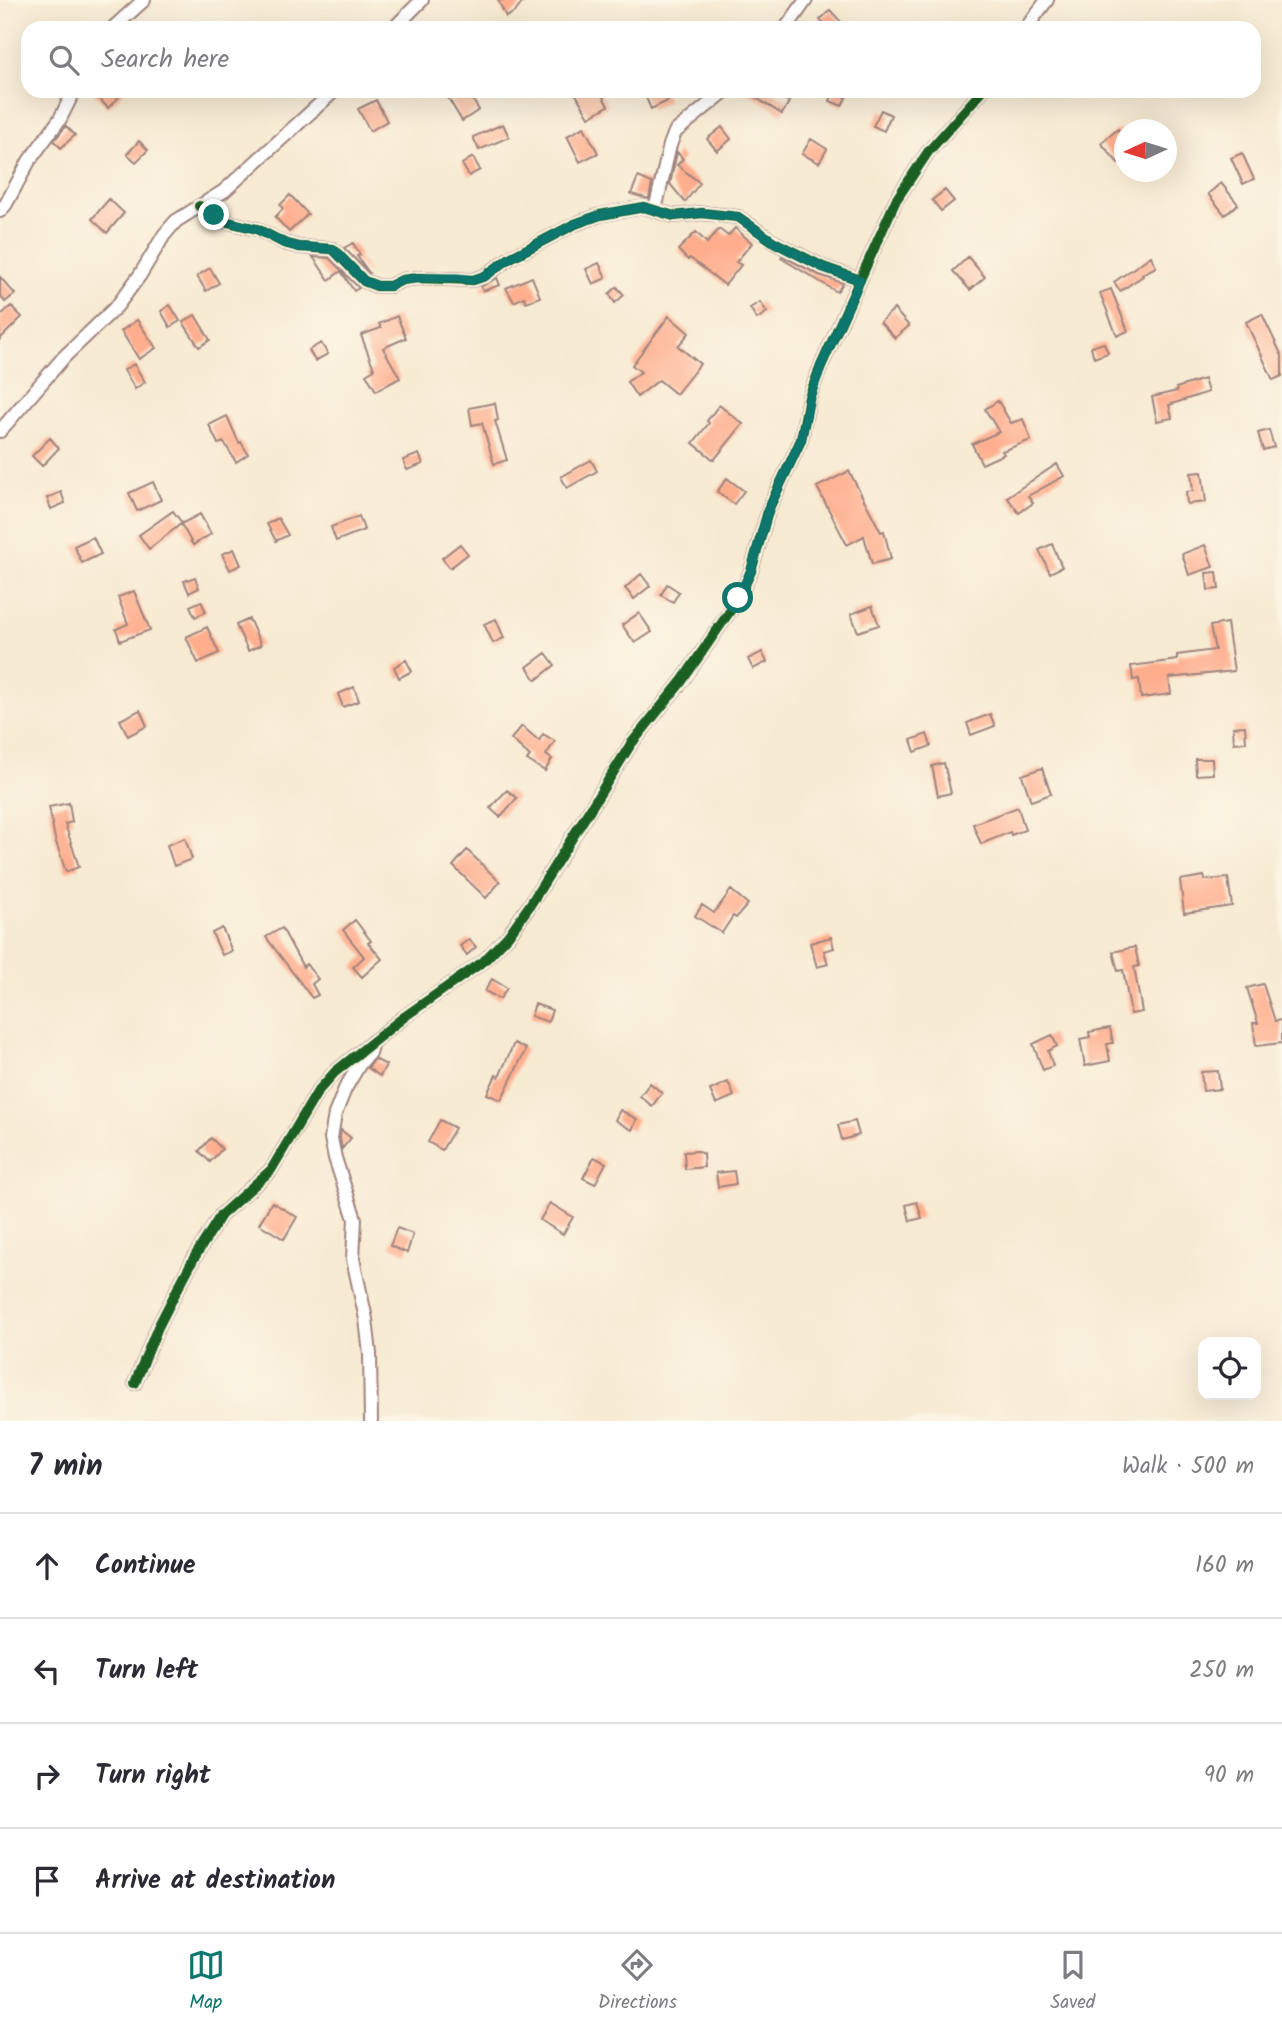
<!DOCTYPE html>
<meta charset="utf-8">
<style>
body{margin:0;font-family:Kalam,sans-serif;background:#f2f2f3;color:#2b2b33}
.controls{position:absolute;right:21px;bottom:21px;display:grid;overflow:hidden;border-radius:14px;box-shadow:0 7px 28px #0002}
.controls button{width:63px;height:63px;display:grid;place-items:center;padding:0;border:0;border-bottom:2px solid #e1e1e2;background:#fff;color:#2b2b33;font:35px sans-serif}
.compass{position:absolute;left:1114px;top:119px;width:63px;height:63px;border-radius:50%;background:#fff;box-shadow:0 7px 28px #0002;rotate:266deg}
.stop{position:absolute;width:21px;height:21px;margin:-16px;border:5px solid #0f766e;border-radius:50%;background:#fff}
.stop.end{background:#0f766e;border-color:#fff;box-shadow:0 2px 7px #0008}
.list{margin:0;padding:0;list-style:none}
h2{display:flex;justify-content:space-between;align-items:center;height:91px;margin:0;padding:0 28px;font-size:30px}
h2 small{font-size:23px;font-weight:400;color:#7c7c81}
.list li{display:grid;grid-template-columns:46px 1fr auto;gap:21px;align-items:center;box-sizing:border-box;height:105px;padding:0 28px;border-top:2px solid #e1e1e2}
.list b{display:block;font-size:26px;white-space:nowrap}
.list em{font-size:23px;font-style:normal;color:#7c7c81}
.icon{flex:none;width:38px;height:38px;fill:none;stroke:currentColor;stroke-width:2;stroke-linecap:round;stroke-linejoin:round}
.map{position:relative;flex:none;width:1282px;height:1421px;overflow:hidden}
.search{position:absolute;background:#fff;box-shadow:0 7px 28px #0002;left:21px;right:21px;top:21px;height:77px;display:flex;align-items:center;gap:18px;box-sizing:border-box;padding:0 24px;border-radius:21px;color:#7c7c81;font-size:26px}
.sheet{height:511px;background:#fff}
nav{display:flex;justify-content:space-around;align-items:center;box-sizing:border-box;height:98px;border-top:2px solid #e1e1e2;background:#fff;font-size:19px;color:#7c7c81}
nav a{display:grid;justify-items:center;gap:4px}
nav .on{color:#0f766e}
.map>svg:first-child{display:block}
</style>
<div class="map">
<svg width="1282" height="1421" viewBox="0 0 1282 1421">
<rect width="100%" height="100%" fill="#fcf5e5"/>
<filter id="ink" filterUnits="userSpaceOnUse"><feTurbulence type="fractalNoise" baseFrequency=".0143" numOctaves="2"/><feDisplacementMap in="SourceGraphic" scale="14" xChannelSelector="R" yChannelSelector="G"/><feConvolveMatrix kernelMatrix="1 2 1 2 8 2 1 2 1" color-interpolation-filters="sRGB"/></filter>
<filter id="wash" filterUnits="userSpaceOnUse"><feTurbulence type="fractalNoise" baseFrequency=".00686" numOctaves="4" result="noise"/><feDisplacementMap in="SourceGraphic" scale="28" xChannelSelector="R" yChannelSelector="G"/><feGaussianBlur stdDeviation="1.57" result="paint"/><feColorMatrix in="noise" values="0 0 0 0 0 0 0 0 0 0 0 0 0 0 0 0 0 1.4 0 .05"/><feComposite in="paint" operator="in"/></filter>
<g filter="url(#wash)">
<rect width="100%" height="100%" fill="#f7ead2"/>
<g id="blocks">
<path fill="#fead8d" d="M498 0H524L516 11 506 17Z
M830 10 841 22 834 28H827L820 20Z
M92 91H125L108 108Z
M444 91H467L479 110 462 121Z
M574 91H600L608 106 589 117Z
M643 91H663L668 101 651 109Z
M745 91H771L789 102 782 114Z
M834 91H849L842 106 830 101Z
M376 100 387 121 370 131 358 109Z
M881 110 891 115 884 131 873 126Z
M503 124 509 137 479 150 473 137Z
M66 126 75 135 61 148 54 141Z
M584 127 598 153 580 162 567 136Z
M722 127 731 139 717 151 707 139Z
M1118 129 1124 136V157L1118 163 1101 143Z
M811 139 827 149 819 163 802 154Z
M139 141 148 150 136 162 127 154Z
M677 152 683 159 677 165 700 183 685 202 670 184Z
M1242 153 1254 179 1243 184 1231 158Z
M473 157 480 170 469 176 462 164Z
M638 177 652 183 649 199 631 194Z
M1221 183 1238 204 1225 215 1208 194Z
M945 190 954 201 941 211 932 200Z
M290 195 308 214 289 232 275 217 283 209 280 205Z
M109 199 124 213 107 233 92 219Z
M735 228 752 243 736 262 741 265 725 285 690 258 688 260 678 250 696 232 707 243 719 229 728 236Z
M353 243 360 255 357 256 370 274 344 248Z
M782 256 819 275 843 283 837 292 781 258Z
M1151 256 1156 267 1142 274 1143 276 1120 291 1114 282Z
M313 257 329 258 359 288 354 291 341 271 329 280Z
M968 257 985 277 970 290 953 271Z
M599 263 606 278 593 284 586 269Z
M210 268 219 283 206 291 197 276Z
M0 277 15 294 5 302 0 295Z
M532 277 540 297 526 302 524 297 514 302 506 288Z
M497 278 500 285 483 291 481 287Z
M617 287 624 295 615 303 609 294Z
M1111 289 1128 331 1117 336 1100 293Z
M760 302 767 312 757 319 750 308Z
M170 305 180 321 170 327 161 311Z
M11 306 22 317 0 339V316Z
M894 309 909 326 895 338 880 322Z
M1262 314 1282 356V376L1273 380 1246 322Z
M195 315 210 340 199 347 183 322Z
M397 316 406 338 383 348 400 378 376 391 366 374 374 369 361 335 381 328 379 324Z
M669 316 689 333 678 346 700 364 676 394 659 380 637 397 627 382 641 372 632 365Z
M137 320 156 348 139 359 121 331Z
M321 343 328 354 315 361 309 350Z
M1104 343 1108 353 1094 358 1091 347Z
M134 364 145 382 135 389 124 370Z
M1204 379 1208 392 1169 405 1172 418 1157 421 1152 397 1177 391 1176 388Z
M998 401 1011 423 1023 419 1031 440 1002 451 1004 454 982 464 972 444 999 432 985 409Z
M495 403 498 420 495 421 507 460 494 464 482 423 472 425 469 408Z
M719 405 743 424 714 460 693 443 709 423 707 421Z
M227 416 239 443 241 442 248 454 236 462 224 442 218 444 209 425Z
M1269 430 1274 447 1263 450 1258 433Z
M50 438 59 448 42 466 32 456Z
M419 454 423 464 407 470 403 460Z
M591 460 597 471 567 488 561 477Z
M1057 464 1064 476 1028 496 1033 503 1019 513 1007 497Z
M849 471 881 532 884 531 891 559 872 564 864 536 847 545 817 487Z
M1202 472 1206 502 1187 504 1186 492 1193 491 1191 473Z
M727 478 744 491 734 504 717 492Z
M153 482 161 500 137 511 129 493Z
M61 492 65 503 51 509 47 498Z
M173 511 182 523 149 549 139 535Z
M200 514 211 534 193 545 181 524Z
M359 516 364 530 336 541 331 527Z
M278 518 288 535 276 541 267 524Z
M93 537 101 554 82 563 74 546Z
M460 544 468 554 450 568 442 558Z
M1052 544 1062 567 1050 573 1039 550Z
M1205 545 1213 567 1189 575 1182 554Z
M234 549 241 565 230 570 222 554Z
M1217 572 1219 589 1208 590 1206 573Z
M641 574 650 586 634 599 625 588Z
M195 577 199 588 189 593 184 581Z
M667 584 679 592 673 602 661 595Z
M134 591 150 630 120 641 116 629 128 624 118 597Z
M201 601 206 612 195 617 190 606Z
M872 606 879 625 858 632 851 614Z
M639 613 652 632 635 643 622 625Z
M249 619 261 645 248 651 236 625Z
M496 619 504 638 493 643 484 624Z
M1227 623 1234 671 1169 678 1171 694 1141 698 1139 679 1133 680 1131 666 1177 660V655L1215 650 1210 626Z
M207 627 219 653 198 663 186 637Z
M762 652 767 662 753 669 748 659Z
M546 653 555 665 536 680 527 667Z
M406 660 412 671 399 678 394 667Z
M354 687 359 701 343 707 338 694Z
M140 710 147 726 128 736 120 720Z
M990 714 995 726 971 735 967 723Z
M522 726 539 741 543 734 555 741 546 755 552 759 545 771 527 760 530 756 511 739Z
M1245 726 1246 742 1234 743 1233 727Z
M927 734 931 746 915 752 911 740Z
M1195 759H1212L1213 774 1196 775Z
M944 763 951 793 938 796 932 766Z
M1042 768 1051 794 1031 801 1022 775Z
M507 790 517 798 500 817 490 808Z
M69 803 72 822 65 824 79 867 66 872 55 839 49 807Z
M1018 807 1025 830 1011 835 1010 832 981 844 973 824Z
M185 838 192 859 174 866 167 845Z
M467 850 500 882 486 898 453 866Z
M1204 876 1205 880 1228 878 1232 906 1184 913 1180 880Z
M731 890 748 904 736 918 733 916 722 933 695 916 702 905 714 913Z
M355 920 371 941 368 943 382 959 362 977 353 967 364 957 343 930Z
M222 928 232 951 222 955 212 933Z
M282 928 303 967 306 964 318 979 312 984 318 995 312 998 266 937Z
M831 937 834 948 824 951 828 964 817 967 810 943Z
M469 939 476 947 467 955 460 946Z
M1135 947 1139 966 1134 967 1142 1012 1131 1014 1123 970 1118 971 1113 952Z
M492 979 507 988 500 999 485 991Z
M1263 984 1275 1021 1282 1020V1043L1256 1046 1253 1023H1258L1247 988Z
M535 1004 552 1010 548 1022 531 1016Z
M1110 1028 1113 1043 1107 1044 1110 1061 1085 1066 1080 1039 1090 1037 1089 1032Z
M1052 1035 1057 1046 1048 1051 1053 1066 1043 1070 1033 1044Z
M514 1043 526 1049 501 1100 487 1094 496 1075 499 1077Z
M375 1059 386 1065 380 1076 368 1068Z
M1218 1071 1220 1089 1203 1091 1201 1072Z
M728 1082 734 1096 716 1104 710 1090Z
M650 1083 662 1093 652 1106 640 1096Z
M620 1110 637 1119 632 1130 615 1120Z
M440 1120 455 1128 442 1150 428 1142Z
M855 1121 859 1135 842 1140 838 1125Z
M341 1130 351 1138 342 1149 340 1138Z
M211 1138 222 1149 210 1162 199 1151Z
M697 1151 703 1154 704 1167 685 1169 684 1152Z
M594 1157 606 1163 595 1184 583 1178Z
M734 1171 736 1184 718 1187 716 1173Z
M272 1202 297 1217 284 1239 259 1224Z
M917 1202 922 1218 910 1221 906 1205Z
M550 1203 573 1217 563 1234 540 1220Z
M397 1228 413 1234 407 1253 390 1246Z"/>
</g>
</g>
<g filter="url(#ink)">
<use href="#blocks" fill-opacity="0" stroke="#a0847e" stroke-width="2"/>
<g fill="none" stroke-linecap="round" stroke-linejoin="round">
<defs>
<path id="street" d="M113 28 144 0
M394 28 422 0
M786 28 806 0
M1026 28 1047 0
M199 206 228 222 257 229 284 243 299 247 333 249 364 281 377 286H390L402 280 418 278 473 280 485 276 510 258 575 224 600 215 644 207 674 216 702 213 738 217 774 242 823 267 860 280
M655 210 670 145 675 132 725 91
M0 211 6 204 29 161 60 119 73 93 77 91
M0 431 64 357 117 306 140 275 164 235 176 221 224 191 334 91
M135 1383 158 1327 178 1288 194 1258 221 1215 271 1170 318 1091 335 1072 404 1017 484 961 508 936 530 905 631 744 682 681 739 598 751 571 769 508 801 440 809 397 821 366 896 200 928 152 982 91
M371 1421 370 1354 366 1319 353 1259 355 1219 335 1158 331 1138 335 1114 345 1089 359 1065 369 1053 372 1042"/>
</defs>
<use href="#street" stroke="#a0847e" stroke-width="16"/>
<use href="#street" stroke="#fff" stroke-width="12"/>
<defs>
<path id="cycleway" d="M199 206 228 222 257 229 284 243 299 247 333 249 364 281 377 286H390L402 280 418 278 473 280 485 276 510 258 575 224 600 215 644 207 674 216 702 213 738 217 774 242 823 267 860 280
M135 1383 158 1327 178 1288 194 1258 221 1215 271 1170 318 1091 335 1072 404 1017 484 961 508 936 530 905 631 744 682 681 739 598 751 571 769 508 801 440 809 397 821 366 896 200 928 152 982 91"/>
</defs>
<use href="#cycleway" stroke="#fcf5e5" stroke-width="15"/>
<use href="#cycleway" stroke="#1b5e20" stroke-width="10"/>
</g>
</g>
<g fill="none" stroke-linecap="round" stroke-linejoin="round" filter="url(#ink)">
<path stroke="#0f766e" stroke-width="9" d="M214 215 229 222 257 229 284 243 299 247 333 249 364 281 377 286H390L402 280 418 278H457L473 280 485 276 510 258 575 224 600 215 644 207 674 216 702 213 738 217 774 242 822 267 860 280 821 366 810 397 801 440 769 508 751 571 738 598"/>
</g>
</svg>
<div class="controls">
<button><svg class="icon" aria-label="locate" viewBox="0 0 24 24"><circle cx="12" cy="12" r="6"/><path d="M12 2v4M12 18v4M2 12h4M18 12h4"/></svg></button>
</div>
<svg class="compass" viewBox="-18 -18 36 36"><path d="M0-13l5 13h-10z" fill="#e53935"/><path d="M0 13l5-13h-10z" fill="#7c7c81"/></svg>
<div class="stop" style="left:738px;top:598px"></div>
<div class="stop end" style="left:214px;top:215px"></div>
<div class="search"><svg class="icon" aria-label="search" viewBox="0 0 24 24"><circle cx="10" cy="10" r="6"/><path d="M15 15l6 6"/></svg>Search here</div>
</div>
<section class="sheet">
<h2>7 min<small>Walk · 500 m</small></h2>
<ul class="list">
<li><svg class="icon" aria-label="ahead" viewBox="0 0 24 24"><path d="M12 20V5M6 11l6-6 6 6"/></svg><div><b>Continue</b></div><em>160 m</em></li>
<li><svg class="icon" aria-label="left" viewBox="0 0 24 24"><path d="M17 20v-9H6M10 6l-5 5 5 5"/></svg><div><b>Turn left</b></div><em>250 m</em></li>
<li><svg class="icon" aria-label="right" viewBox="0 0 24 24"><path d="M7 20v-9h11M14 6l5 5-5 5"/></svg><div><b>Turn right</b></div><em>90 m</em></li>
<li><svg class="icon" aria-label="arrive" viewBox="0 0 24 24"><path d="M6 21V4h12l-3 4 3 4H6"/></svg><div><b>Arrive at destination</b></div></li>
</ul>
</section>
<nav>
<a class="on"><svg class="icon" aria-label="map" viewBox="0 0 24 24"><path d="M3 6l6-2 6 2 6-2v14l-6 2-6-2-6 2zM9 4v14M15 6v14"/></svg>Map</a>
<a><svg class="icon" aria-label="directions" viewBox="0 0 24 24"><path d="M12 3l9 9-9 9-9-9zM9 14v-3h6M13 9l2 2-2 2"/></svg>Directions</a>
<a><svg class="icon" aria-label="saved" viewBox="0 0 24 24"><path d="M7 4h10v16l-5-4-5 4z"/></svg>Saved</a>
</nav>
